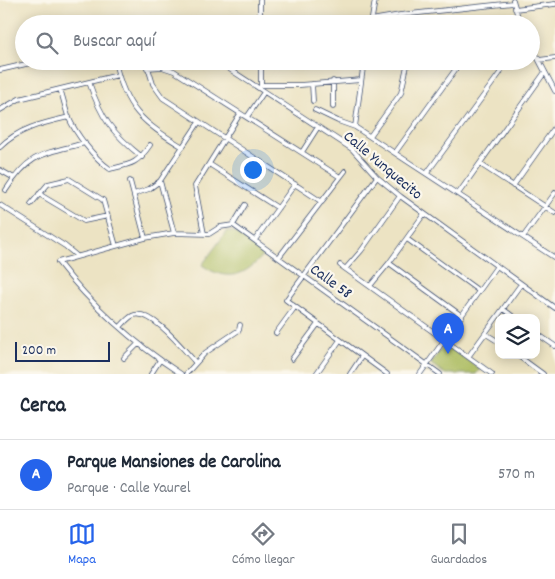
<!DOCTYPE html>
<html lang="es">
<meta charset="utf-8">
<style>
body{margin:0;font-family:Dekko,sans-serif;background:#f6f6f7;color:#1f2937}
.controls{position:absolute;right:15px;bottom:15px;display:grid;overflow:hidden;border-radius:10px;box-shadow:0 2px 12px #0003}
.controls button{width:45px;height:45px;display:grid;place-items:center;padding:0;border:0;border-bottom:1px solid #e0e1e3;background:#fff;color:#1f2937;font:25px sans-serif}
.scale{position:absolute;left:15px;bottom:12px;width:95px;box-sizing:border-box;padding-left:5px;border:2px solid #1b2f5e;border-top:0;font-size:14px;line-height:18px;white-space:nowrap;color:#1b2f5e;-webkit-text-stroke:4px #fbf7ec;paint-order:stroke}
.you{position:absolute;left:252px;top:169px;width:18px;height:18px;margin:-12px;border:4px solid #fff;border-radius:50%;background:#1a73e8;box-shadow:0 0 0 8px #1a73e833}
.badge{display:grid;place-items:center;width:32px;height:32px;border-radius:50%;background:#2563eb;color:#fff;font-size:16px;font-weight:700}
.pin{position:absolute;translate:-50% -41px;filter:drop-shadow(0 1px 2px #0008)}
.pin::after{content:'';position:absolute;top:26px;width:18px;height:15px;background:inherit;clip-path:polygon(0 0,100% 0,50% 100%)}
.list{margin:0;padding:0;list-style:none}
h2{display:flex;justify-content:space-between;align-items:center;height:65px;margin:0;padding:0 20px;font-size:21px}
h2 small{font-size:16px;font-weight:400;color:#747a83}
.list li{display:grid;grid-template-columns:32px 1fr auto;gap:15px;align-items:center;box-sizing:border-box;height:70px;padding:0 20px;border-top:1px solid #e0e1e3}
.list b{display:block;font-size:19px;white-space:nowrap}
.list p{margin:0;font-size:16px;white-space:nowrap;color:#747a83}
.list em{font-size:16px;font-style:normal;color:#747a83}
.icon{flex:none;width:28px;height:28px;fill:none;stroke:currentColor;stroke-width:2;stroke-linecap:round;stroke-linejoin:round}
.map{position:relative;flex:none;width:555px;height:374px;overflow:hidden}
.search{position:absolute;background:#fff;box-shadow:0 2px 12px #0003;left:15px;right:15px;top:15px;height:55px;display:flex;align-items:center;gap:12px;box-sizing:border-box;padding:0 18px;border-radius:28px;color:#747a83;font-size:19px}
.sheet{height:135px;background:#fff}
nav{display:flex;justify-content:space-around;align-items:center;box-sizing:border-box;height:70px;border-top:1px solid #e0e1e3;background:#fff;font-size:14px;color:#747a83}
nav a{display:grid;justify-items:center;gap:2px}
nav .on{color:#2563eb}
.map>svg:first-child{display:block}
</style>
<div class="map">
<svg width="555" height="374" viewBox="0 0 555 374">
<rect width="100%" height="100%" fill="#fbf7ec"/>
<filter id="ink" filterUnits="userSpaceOnUse"><feTurbulence type="fractalNoise" baseFrequency=".02" numOctaves="2"/><feDisplacementMap in="SourceGraphic" scale="10" xChannelSelector="R" yChannelSelector="G"/><feConvolveMatrix kernelMatrix="1 2 1 2 8 2 1 2 1" color-interpolation-filters="sRGB"/></filter>
<filter id="wash" filterUnits="userSpaceOnUse"><feTurbulence type="fractalNoise" baseFrequency=".0096" numOctaves="4" result="noise"/><feDisplacementMap in="SourceGraphic" scale="20" xChannelSelector="R" yChannelSelector="G"/><feGaussianBlur stdDeviation="1.12" result="paint"/><feColorMatrix in="noise" values="0 0 0 0 0 0 0 0 0 0 0 0 0 0 0 0 0 1.4 0 .05"/><feComposite in="paint" operator="in"/></filter>
<g filter="url(#wash)">
<rect width="100%" height="100%" fill="#ece3c3"/>
<path fill="#abbb5e" stroke="#63755e" d="M227 231 235 232 264 254C246 276 227 283 202 265Z
M444 344 480 369 476 374H445L431 364Z"/>
</g>
<g filter="url(#ink)">
<g fill="none" stroke-linecap="round" stroke-linejoin="round">
<defs>
<path id="street" d="M260 0V24
M513 0 520 24
M515 9 555 4
M371 20 400 15 513 3
M371 24 375 0
M531 45 555 91
M539 60 555 58
M115 61C125 109 143 123 183 147
M146 61 153 84 163 98 322 202
M217 61 352 149 377 177 400 196 555 308
M261 61V86
M446 61 481 65 517 61
M147 68 162 67 174 71 340 177
M0 70 39 61
M89 82C101 118 112 133 142 157
M312 84 313 101
M261 85H300L361 80
M60 89C63 97 65 107 68 116 75 133 94 158 110 169 132 164 137 164 150 145
M333 107V81
M0 110 19 99 118 75
M315 110 338 121 355 127 555 258
M247 117 264 92
M355 127 364 61
M370 136 401 93 408 61
M0 147C19 128 43 123 69 117
M302 152 318 127
M395 153 455 70 457 63
M209 164 278 208
M480 164 555 213
M0 170 14 178
M427 173 500 73 504 63
M377 177 286 300 387 374
M130 181 145 238
M160 181 174 233
M513 186 555 127
M6 190C30 152 44 154 85 143
M39 194 84 221 108 216
M134 194 149 189 160 181 199 122
M458 194 545 72
M31 204 48 184 69 179 103 200 116 246
M0 205 65 246 77 256
M233 225 245 205
M204 234 195 186 240 114
M523 237 555 193
M407 239 479 291
M255 240 295 184
M279 257 345 171
M389 263 462 316
M340 265 492 374
M346 268 361 251 400 196
M370 286 389 263 424 214
M503 309 515 318
M120 327C123 324 128 318 132 316 150 306 185 351 196 363
M276 333 295 307
M536 333 555 346
M486 334 499 342
M517 355 543 374
M468 357 521 284
M124 358 138 344
M292 359 318 324
M151 374 160 360
M181 374C135 344 92 306 58 262L145 238 174 233 209 234 220 227 233 225 440 374
M186 374 205 353 239 330 240 325
M316 374 340 340
M350 374 362 356
M420 374 497 266"/>
</defs>
<use href="#street" stroke="#3a4a6d" stroke-width="5.5"/>
<use href="#street" stroke="#fff" stroke-width="4"/>
</g>
</g>
<g text-anchor="middle" stroke-width="4.5" stroke-linejoin="round" paint-order="stroke">
<g font-size="16" fill="#1b2f5e" stroke="#fbf7ec">
<text transform="translate(384 164) rotate(40)" y="6">Calle Yunquecito</text>
<text transform="translate(332 280) rotate(36)" y="6">Calle 58</text>
</g>
</g>
</svg>
<div class="controls">
<button><svg class="icon" aria-label="layers" viewBox="0 0 24 24"><path d="M12 4l9 5-9 5-9-5zM3 14l9 5 9-5"/></svg></button>
</div>
<div class="scale">200 m</div>
<div class="you"></div>
<div class="pin badge" style="left:448px;top:354px">A</div>
<div class="search"><svg class="icon" aria-label="search" viewBox="0 0 24 24"><circle cx="10" cy="10" r="6"/><path d="M15 15l6 6"/></svg>Buscar aquí</div>
</div>
<section class="sheet">
<h2>Cerca<small></small></h2>
<ul class="list">
<li><span class="badge">A</span><div><b>Parque Mansiones de Carolina</b><p>Parque · Calle Yaurel</p></div><em>570 m</em></li>
</ul>
</section>
<nav>
<a class="on"><svg class="icon" aria-label="map" viewBox="0 0 24 24"><path d="M3 6l6-2 6 2 6-2v14l-6 2-6-2-6 2zM9 4v14M15 6v14"/></svg>Mapa</a>
<a><svg class="icon" aria-label="directions" viewBox="0 0 24 24"><path d="M12 3l9 9-9 9-9-9zM9 14v-3h6M13 9l2 2-2 2"/></svg>Cómo llegar</a>
<a><svg class="icon" aria-label="saved" viewBox="0 0 24 24"><path d="M7 4h10v16l-5-4-5 4z"/></svg>Guardados</a>
</nav>
